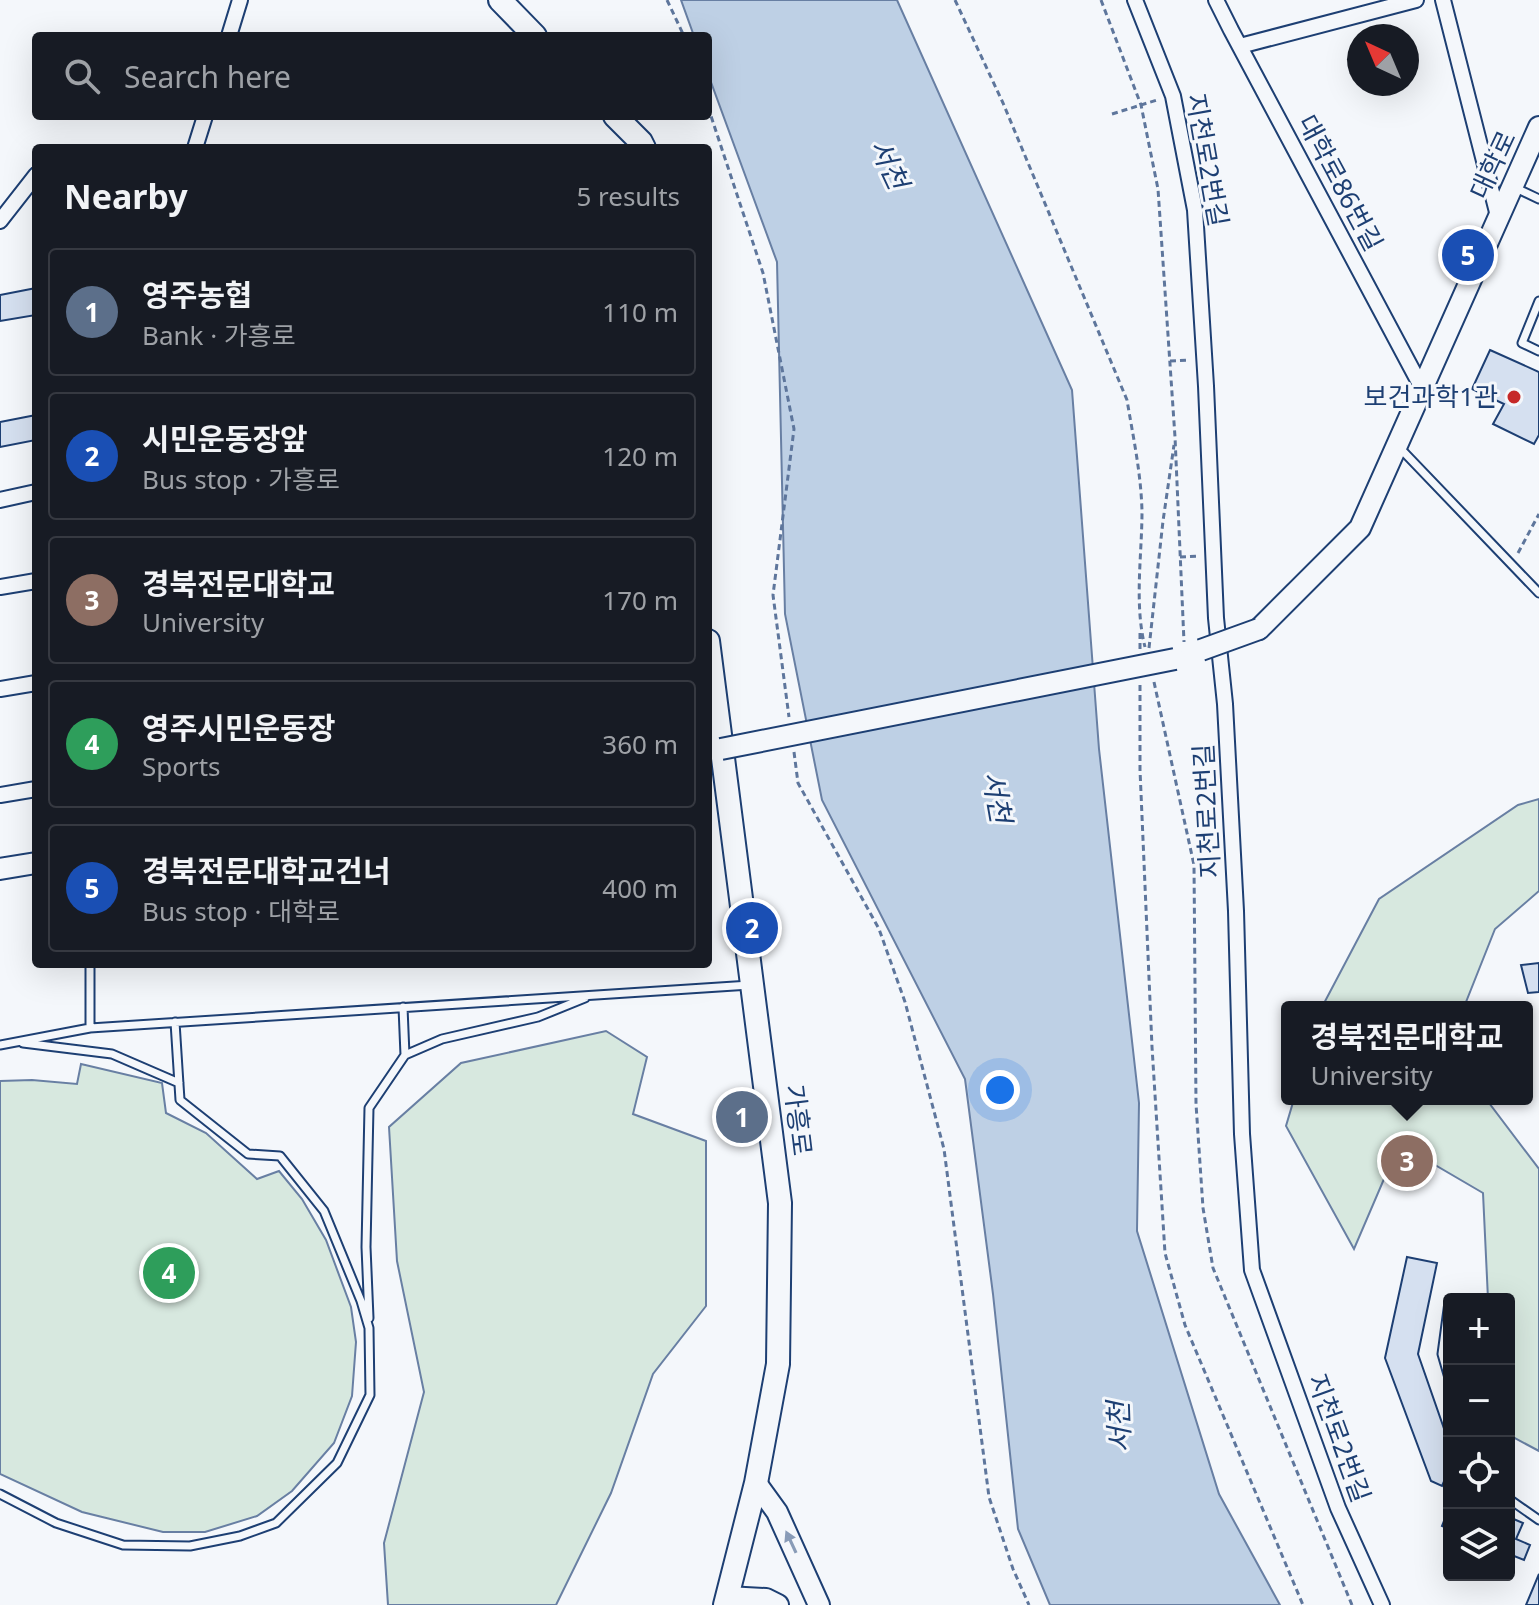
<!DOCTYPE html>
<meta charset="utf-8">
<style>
body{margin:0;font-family:"Noto Sans","Noto Sans KR",sans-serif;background:#20242c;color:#f1f3f6}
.controls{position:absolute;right:24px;bottom:24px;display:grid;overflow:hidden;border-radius:8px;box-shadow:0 8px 32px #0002}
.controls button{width:72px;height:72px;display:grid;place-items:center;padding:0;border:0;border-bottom:2px solid #363941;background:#171b24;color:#f1f3f6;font:40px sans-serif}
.compass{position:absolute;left:1347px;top:24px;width:72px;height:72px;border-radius:50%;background:#171b24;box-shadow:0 8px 32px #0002;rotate:316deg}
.you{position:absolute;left:1000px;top:1090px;width:28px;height:28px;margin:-20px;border:6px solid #fff;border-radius:50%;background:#1a73e8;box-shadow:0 0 0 12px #1a73e833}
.badge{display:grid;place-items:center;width:52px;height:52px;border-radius:50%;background:#d93025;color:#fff;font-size:26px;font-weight:700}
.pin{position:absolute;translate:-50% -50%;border:4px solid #fff;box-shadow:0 2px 8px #0006}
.popup{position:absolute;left:1281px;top:1001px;width:252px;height:104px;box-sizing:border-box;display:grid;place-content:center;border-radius:8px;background:#171b24;filter:drop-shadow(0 2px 6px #0005);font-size:26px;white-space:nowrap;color:#9ea1a6}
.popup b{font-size:30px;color:#f1f3f6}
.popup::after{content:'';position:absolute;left:50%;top:100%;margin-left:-16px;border:16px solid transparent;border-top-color:#171b24}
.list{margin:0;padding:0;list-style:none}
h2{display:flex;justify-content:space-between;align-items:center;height:104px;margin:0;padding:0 32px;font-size:34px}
h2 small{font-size:26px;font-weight:400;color:#9ea1a6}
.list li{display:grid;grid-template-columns:52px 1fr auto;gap:24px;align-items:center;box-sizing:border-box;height:128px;margin:0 16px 16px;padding:0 16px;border:2px solid #363941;border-radius:8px}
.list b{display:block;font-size:30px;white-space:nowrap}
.list p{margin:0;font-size:26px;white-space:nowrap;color:#9ea1a6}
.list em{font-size:26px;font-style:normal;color:#9ea1a6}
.icon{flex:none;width:44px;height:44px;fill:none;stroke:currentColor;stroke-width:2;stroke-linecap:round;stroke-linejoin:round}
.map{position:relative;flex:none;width:1539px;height:1605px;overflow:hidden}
.search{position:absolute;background:#171b24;box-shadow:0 8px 32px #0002;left:32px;top:32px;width:680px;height:88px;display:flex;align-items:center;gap:20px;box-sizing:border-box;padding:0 28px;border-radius:8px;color:#9ea1a6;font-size:30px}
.panel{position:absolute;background:#171b24;box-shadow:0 8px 32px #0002;left:32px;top:144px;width:680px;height:824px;border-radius:8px}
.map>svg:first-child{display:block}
</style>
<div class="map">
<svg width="1539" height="1605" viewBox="0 0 1539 1605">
<rect width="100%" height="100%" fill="#f4f7fb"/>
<path fill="#d7e8df" stroke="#687fa3" stroke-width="2" d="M1539 799V891L1495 929 1464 1007H1322L1379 899 1518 805Z
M606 1031 647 1057 633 1114 706 1141V1306L653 1374 611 1493 556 1605H388L384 1543 424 1392 397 1261 389 1127 461 1063Z
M81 1064 162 1083 166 1113 206 1133 257 1179 279 1171 302 1199 326 1240 351 1307 356 1342 352 1396 334 1443 292 1491 257 1516 205 1532H163L82 1512 0 1474V1081L32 1080 77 1084Z
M1294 1099H1486L1539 1169V1451L1509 1435V1299H1488L1483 1193 1399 1144 1354 1249 1286 1126Z"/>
<path fill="#bed0e5" stroke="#687fa3" stroke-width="2" d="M681 0H897L1072 390 1099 749 1139 1103 1137 1231 1219 1494 1280 1605H1050L1018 1529 993 1294 965 1079 822 800 785 614 777 262 708 74V36H694Z"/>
<path fill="#d5e0f0" stroke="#1d3f73" stroke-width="2" d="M36 288V315L0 321V295Z
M1490 350 1539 372V435L1534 444 1493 424 1504 404 1472 389Z
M36 415V440L0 447V422Z
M1539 963V992L1528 993 1521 965Z
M1407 1257 1437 1263 1418 1354 1449 1443V1470L1442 1486 1431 1481 1385 1358Z
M1449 1508V1529L1442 1526Z
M1509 1517 1523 1523 1516 1539 1530 1545 1524 1560 1509 1554Z
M1539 1574V1605H1526Z"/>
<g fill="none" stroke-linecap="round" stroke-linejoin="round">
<defs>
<path id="lane" d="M1516 188 1539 199
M1539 301 1522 343 1539 351
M1398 446 1539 593
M90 964V1028
M403 1007 405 1055
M23 1043 112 1054 179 1083
M0 1045 90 1028 750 985
M1449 1302 1442 1354 1449 1378
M369 1318 366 1247 369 1108 405 1055 442 1039 538 1017 585 998
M0 1494 56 1523 123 1545 190 1546 240 1536 276 1523 337 1463 370 1395 369 1328 361 1301 324 1211 280 1156 248 1154 180 1100 175 1022
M1509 1499 1539 1520"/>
<path id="street" d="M1135 0 1173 96 1195 210 1206 386 1216 618 1225 704 1236 911 1242 1134 1252 1270 1338 1508 1382 1605
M1216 0 1231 30 1422 388
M1443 0 1498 216
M229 36 240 0
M1240 46 1416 0
M195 148 205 116
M0 221 36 175
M0 500 36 492
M0 587 36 581
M0 689 36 683
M0 795 36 789"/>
<path id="secondary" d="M1259 629 1360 528 1539 127
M0 869 36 863
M756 1483 777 1512 819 1605
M727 1597 766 1599 778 1605"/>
<path id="primary" d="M500 0 535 36
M615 116 641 142 644 148
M708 641 780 1203 778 1364 756 1483 725 1605"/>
</defs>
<use href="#lane" stroke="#1d3f73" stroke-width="11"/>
<use href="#street" stroke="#1d3f73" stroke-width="18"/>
<use href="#secondary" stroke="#1d3f73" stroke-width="24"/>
<use href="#primary" stroke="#1d3f73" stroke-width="26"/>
<path stroke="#5e769c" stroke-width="3" stroke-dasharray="6 4" stroke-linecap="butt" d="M667 0 684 36
M955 0 1003 103 1127 400C1133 436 1141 473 1142 511 1142 556 1134 603 1145 647
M1101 0 1141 105 1158 189 1175 437 1184 642
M708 107 763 273 794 429 773 595 789 717
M1112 114 1157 100
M1170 361 1190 360
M1518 553 1539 514
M1180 557 1200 556
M1140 633V649
M1149 648 1163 521 1174 445
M1154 682 1194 865 1196 1104 1203 1208 1213 1268 1352 1605
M1140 685V770L1152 1047 1165 1253 1185 1325 1303 1605
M794 752 798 783 879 929 905 1002 944 1149 989 1497 1013 1569 1029 1605"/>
<use href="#lane" stroke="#f4f7fb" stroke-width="7"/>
<use href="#street" stroke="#f4f7fb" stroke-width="14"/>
<use href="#secondary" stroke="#f4f7fb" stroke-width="20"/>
<use href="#primary" stroke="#f4f7fb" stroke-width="22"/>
<defs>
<path id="secondary-bridge" d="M1201 650 1259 629
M721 749 1175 659"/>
</defs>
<use href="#secondary-bridge" stroke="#1d3f73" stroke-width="24" stroke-linecap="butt"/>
<use href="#secondary-bridge" stroke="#f4f7fb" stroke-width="20"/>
</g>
<defs><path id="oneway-solid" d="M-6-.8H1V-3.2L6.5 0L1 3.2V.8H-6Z" transform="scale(2)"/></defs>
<use fill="#889bb7" href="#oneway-solid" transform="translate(791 1542) rotate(-115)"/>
<circle fill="#c62828" stroke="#f4f7fb" stroke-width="3" cx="1514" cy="397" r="8"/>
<g text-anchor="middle" stroke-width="6" stroke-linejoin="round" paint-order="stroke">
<g font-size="26" fill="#1d3f73" stroke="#f4f7fb">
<text transform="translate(1207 160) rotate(80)" y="9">지천로2번길</text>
<text transform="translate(1493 165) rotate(-65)" y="9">대학로</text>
<text transform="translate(1340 183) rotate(62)" y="9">대학로86번길</text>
<text transform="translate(1207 811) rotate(-93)" y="9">지천로2번길</text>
<text transform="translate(798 1120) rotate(83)" y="9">가흥로</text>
<text transform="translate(1339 1438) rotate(70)" y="9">지천로2번길</text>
</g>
<g font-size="26" fill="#1d3f73" stroke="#f4f7fb" text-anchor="end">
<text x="1498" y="406">보건과학1관</text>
</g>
<g font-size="28" font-style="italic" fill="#1d3f73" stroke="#f4f7fb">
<text transform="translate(889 164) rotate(65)" y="10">서천</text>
<text transform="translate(997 797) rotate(80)" y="10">서천</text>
<text transform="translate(1119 1427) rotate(-92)" y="10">서천</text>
</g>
</g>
</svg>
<div class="controls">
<button>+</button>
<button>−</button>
<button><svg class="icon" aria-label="locate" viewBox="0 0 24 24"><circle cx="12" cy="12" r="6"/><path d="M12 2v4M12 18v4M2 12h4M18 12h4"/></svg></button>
<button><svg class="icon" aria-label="layers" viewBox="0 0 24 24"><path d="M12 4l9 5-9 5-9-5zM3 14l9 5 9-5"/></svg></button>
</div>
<svg class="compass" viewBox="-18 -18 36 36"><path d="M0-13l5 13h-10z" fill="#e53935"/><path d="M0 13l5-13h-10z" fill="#9ea1a6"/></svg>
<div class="you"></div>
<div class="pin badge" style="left:742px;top:1117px;background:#5c6f8a">1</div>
<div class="pin badge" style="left:752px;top:928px;background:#1a4fb4">2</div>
<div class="pin badge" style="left:1407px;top:1161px;background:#8d6e63">3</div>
<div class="popup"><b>경북전문대학교</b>University</div>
<div class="pin badge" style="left:169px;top:1273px;background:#2e9e5b">4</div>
<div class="pin badge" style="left:1468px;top:255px;background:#1a4fb4">5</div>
<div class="search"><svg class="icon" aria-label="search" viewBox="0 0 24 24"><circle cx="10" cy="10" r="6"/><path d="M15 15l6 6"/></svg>Search here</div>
<section class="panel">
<h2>Nearby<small>5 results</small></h2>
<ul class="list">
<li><span class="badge" style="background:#5c6f8a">1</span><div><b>영주농협</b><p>Bank · 가흥로</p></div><em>110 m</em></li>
<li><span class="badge" style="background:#1a4fb4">2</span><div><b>시민운동장앞</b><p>Bus stop · 가흥로</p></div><em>120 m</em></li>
<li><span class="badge" style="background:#8d6e63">3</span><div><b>경북전문대학교</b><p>University</p></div><em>170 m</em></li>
<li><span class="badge" style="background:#2e9e5b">4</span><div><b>영주시민운동장</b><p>Sports</p></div><em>360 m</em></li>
<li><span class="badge" style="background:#1a4fb4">5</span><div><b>경북전문대학교건너</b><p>Bus stop · 대학로</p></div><em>400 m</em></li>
</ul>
</section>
</div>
